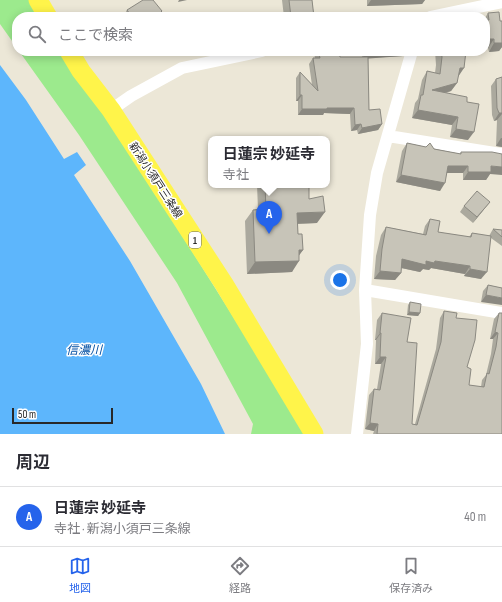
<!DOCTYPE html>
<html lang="ja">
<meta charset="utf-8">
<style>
body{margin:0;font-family:"Sofia Sans Condensed","Noto Sans JP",sans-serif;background:#f2f2f3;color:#2b2b33}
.scale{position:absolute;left:12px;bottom:10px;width:101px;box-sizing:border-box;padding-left:4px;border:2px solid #282828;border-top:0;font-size:11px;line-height:14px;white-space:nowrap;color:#282828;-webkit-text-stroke:3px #fff;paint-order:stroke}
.you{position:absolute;left:340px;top:280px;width:14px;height:14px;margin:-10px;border:3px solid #fff;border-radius:50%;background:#1a73e8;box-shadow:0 0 0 6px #1a73e833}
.badge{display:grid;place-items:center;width:26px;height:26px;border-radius:50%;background:#2563eb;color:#fff;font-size:13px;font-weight:700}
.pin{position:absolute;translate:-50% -33px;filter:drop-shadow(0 1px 2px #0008)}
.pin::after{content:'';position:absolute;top:21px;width:14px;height:12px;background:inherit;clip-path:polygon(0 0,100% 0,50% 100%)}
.popup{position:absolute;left:208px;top:136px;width:122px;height:52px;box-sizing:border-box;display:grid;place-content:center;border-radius:8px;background:#fff;filter:drop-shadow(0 1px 3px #0005);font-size:13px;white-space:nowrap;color:#7c7c81}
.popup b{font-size:15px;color:#2b2b33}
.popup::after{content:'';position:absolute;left:50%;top:100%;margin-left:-8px;border:8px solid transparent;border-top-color:#fff}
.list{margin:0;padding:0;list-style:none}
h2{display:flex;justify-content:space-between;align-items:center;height:52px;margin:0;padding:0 16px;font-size:17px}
h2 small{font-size:13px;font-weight:400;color:#7c7c81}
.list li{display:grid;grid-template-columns:26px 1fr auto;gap:12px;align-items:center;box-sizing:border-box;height:60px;padding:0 16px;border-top:1px solid #e1e1e2}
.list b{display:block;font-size:15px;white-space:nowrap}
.list p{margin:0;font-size:13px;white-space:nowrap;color:#7c7c81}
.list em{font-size:13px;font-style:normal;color:#7c7c81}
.icon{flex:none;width:22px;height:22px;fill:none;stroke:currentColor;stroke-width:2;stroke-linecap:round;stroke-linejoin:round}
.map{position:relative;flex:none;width:502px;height:434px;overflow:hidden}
.search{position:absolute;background:#fff;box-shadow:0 2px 10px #0003;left:12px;right:12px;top:12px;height:44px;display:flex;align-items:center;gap:10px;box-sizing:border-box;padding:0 14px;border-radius:16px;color:#7c7c81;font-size:15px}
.sheet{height:112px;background:#fff}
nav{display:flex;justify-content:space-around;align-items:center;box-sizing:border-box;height:56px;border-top:1px solid #e1e1e2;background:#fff;font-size:11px;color:#7c7c81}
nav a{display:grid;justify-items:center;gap:2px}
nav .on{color:#2563eb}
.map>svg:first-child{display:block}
</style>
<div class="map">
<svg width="502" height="434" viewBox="0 0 502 434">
<rect width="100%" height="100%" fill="#ece7d7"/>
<path fill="#9cea8d" d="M0 0H34L45 17H17V48L0 24Z
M19 51H66L307 434H251L253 424 177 283 79 135Z"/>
<path fill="#5db6fc" d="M0 65 26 100 64 159 77 152 86 165 74 175 130 261 201 384 225 434H0Z"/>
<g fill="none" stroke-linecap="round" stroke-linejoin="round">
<path stroke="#fff" stroke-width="12" d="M430 17 502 2
M111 110 131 96 182 68 262 51
M388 136 502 154
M365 290 502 313
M357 434 367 344 365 290 370 215 377 173 412 51"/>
<path stroke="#fff44a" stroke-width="19" d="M38 0 48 17
M69 51 81 71 111 110 224 284 314 434"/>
</g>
<path fill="#aba99e" d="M282 0H312L314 17H284Z
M367 0H425L422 4 367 6Z
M127 10 162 11 160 13 163 17H123Z
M488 13 500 21H502V47L499 51 489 52 488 48 487 47 485 50V18Z
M315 51H339L340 57H362L361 51H406L403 56 368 58 369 110 382 124 378 130 358 134 357 130 351 131 350 114 324 113 323 115H298V101H296V78L300 72 312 85 309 64 313 58H315L314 53Z
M435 51H484L483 52 465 53 458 76 457 83 451 91 446 93 467 102 468 140 450 137 452 125 412 118 415 103 418 99 422 80 427 71 435 73 436 65Z
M502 77V147L496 146 497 120 494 121 492 115 491 86 496 79Z
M407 143 460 154 461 152 490 174 486 180H463V173H447L440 191 396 182 402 151Z
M257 185H309V199L317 223 298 224V234L303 250 299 255 292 272 247 274 245 221 253 210 258 209Z
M490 202 473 223 460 212 464 206Z
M430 219 438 232 469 237 472 233 489 236 493 229 502 230V246L491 238 481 279 464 276 465 274 431 268 429 270 423 269 420 272 401 268V273L395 280 374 279 376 256 381 235 386 227 423 234 425 226Z
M488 285 502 288 481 302 483 291Z
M410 302 420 313 418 316 407 315 408 305Z
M444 311 456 318 467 367 469 385 481 387 482 380 486 375 491 354 493 339H490L494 319 499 313 502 434H373L374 431 365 429 369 395 374 389H377L381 364H375L376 340H375L377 320 382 313 407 342 412 424H415L436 349 440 318Z"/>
<path fill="#8b8981" d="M179 0H187L178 2Z
M371 0H425L422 4 367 6Z
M490 39H494L488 48 487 47 485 50V44Z
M494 43H502V47L499 51 489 52Z
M390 51H406L403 56 362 59 366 52Z
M462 51H484L483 52 460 54Z
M460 68H464L458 77Z
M457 83 451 91 426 98 432 90Z
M300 95H302L298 101H296Z
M327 108H354L350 114 324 113 323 115H298L302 109Z
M418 110 458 117 452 125 412 118Z
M499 113H502V114L497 120 494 121Z
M361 124 357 130 351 131 355 125Z
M382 124 378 130 358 134 362 128Z
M456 129 474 132 468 140 450 137Z
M501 138H502V147L496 146Z
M448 166H468L463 173H443Z
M491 166 502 167V175L490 174 486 180H463L468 172Z
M401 175 445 183 440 191 396 182Z
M490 202 485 208 473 223 477 217Z
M325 212 317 223 289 224 297 213Z
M299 250H303L295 261H299L292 272 247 274 255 262Z
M402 259 426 261H435L470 266 465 274 431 268 429 270 423 269 420 272 397 267Z
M470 269 487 272 481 279 464 276Z
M380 271 401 273 395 280 374 279Z
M486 295 502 298V305L481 302Z
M409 312 420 313 418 316 407 315Z
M495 332 498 333 493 339H490Z
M380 333H381L376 340H375Z
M380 357H386L381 364H375Z
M370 423 378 424 374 431 365 429Z"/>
<path fill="#c7c4b8" stroke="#8b8981" d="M143 0H153L162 11 160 13 163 17H132L127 10Z
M289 0H312L314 17H291Z
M499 12 500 21H502V43H494V39H490L489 44H485V20H489L488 13Z
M318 51H339L340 57H368L369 110 380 109 382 124 362 128 361 124 355 125 354 108H327V109H302V95H300V72L318 91 313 58H320Z
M366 51H390L366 52Z
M441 51H466L464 68H460L457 83 432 90 467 97V102L479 104 474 132 456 129 458 117 418 110 421 95H423L427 71 440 74 442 57Z
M502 77V113H499L497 108 496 79Z
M407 143 426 147 430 143 434 149 461 154V152H492L502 154V167L491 166V172H468V166H448L445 183 401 175Z
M265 185H309V199L323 196 325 212 297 213 298 234H302L303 250H299V261L255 262 253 210 266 209Z
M477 191 490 202 477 217 464 206Z
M430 219 440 221 438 232 471 237 472 233 491 236 487 272 470 269V266L435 261 434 263 426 261V265L402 259 401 273 380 271 382 249 386 227 426 235Z
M493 229 502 230V237Z
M488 285 502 288V298L486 295Z
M410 302 421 304 420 313 409 312Z
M444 311 457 313 456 318 477 320 475 340 467 367 471 369 469 385 484 387 487 373 489 374 496 347 498 333 495 332 499 313H502V434H377L378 424 370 423 374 389 380 390 386 357H380L381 333H380L382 313 411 318 407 342 417 343 412 424 417 425 441 342Z"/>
<g text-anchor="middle" stroke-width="3" stroke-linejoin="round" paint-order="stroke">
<rect fill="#fff" stroke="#686868" stroke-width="1" x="189" y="232" width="12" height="16" rx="3"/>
<g font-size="10" font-weight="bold" fill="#282828">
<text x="195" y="244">1</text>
</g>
<g font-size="11" fill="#282828" stroke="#fff">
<text transform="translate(156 180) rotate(57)" y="4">新潟小須戸三条線</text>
</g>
<g font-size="12" font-style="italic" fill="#004fa4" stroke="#fff">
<text x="84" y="354">信濃川</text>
</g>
</g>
</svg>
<div class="scale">50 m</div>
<div class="you"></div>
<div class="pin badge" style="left:269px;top:234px">A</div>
<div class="popup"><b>日蓮宗 妙延寺</b>寺社</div>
<div class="search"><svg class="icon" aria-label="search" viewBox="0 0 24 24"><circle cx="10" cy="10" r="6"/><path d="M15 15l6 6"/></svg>ここで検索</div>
</div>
<section class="sheet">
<h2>周辺<small></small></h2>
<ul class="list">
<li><span class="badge">A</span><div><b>日蓮宗 妙延寺</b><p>寺社 · 新潟小須戸三条線</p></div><em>40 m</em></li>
</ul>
</section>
<nav>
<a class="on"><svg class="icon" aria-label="map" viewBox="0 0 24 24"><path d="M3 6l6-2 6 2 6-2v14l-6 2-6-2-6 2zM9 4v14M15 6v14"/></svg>地図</a>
<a><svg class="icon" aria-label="directions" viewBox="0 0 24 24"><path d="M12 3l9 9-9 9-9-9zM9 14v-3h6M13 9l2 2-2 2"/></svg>経路</a>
<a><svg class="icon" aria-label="saved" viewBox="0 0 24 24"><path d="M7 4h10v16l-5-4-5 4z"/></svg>保存済み</a>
</nav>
